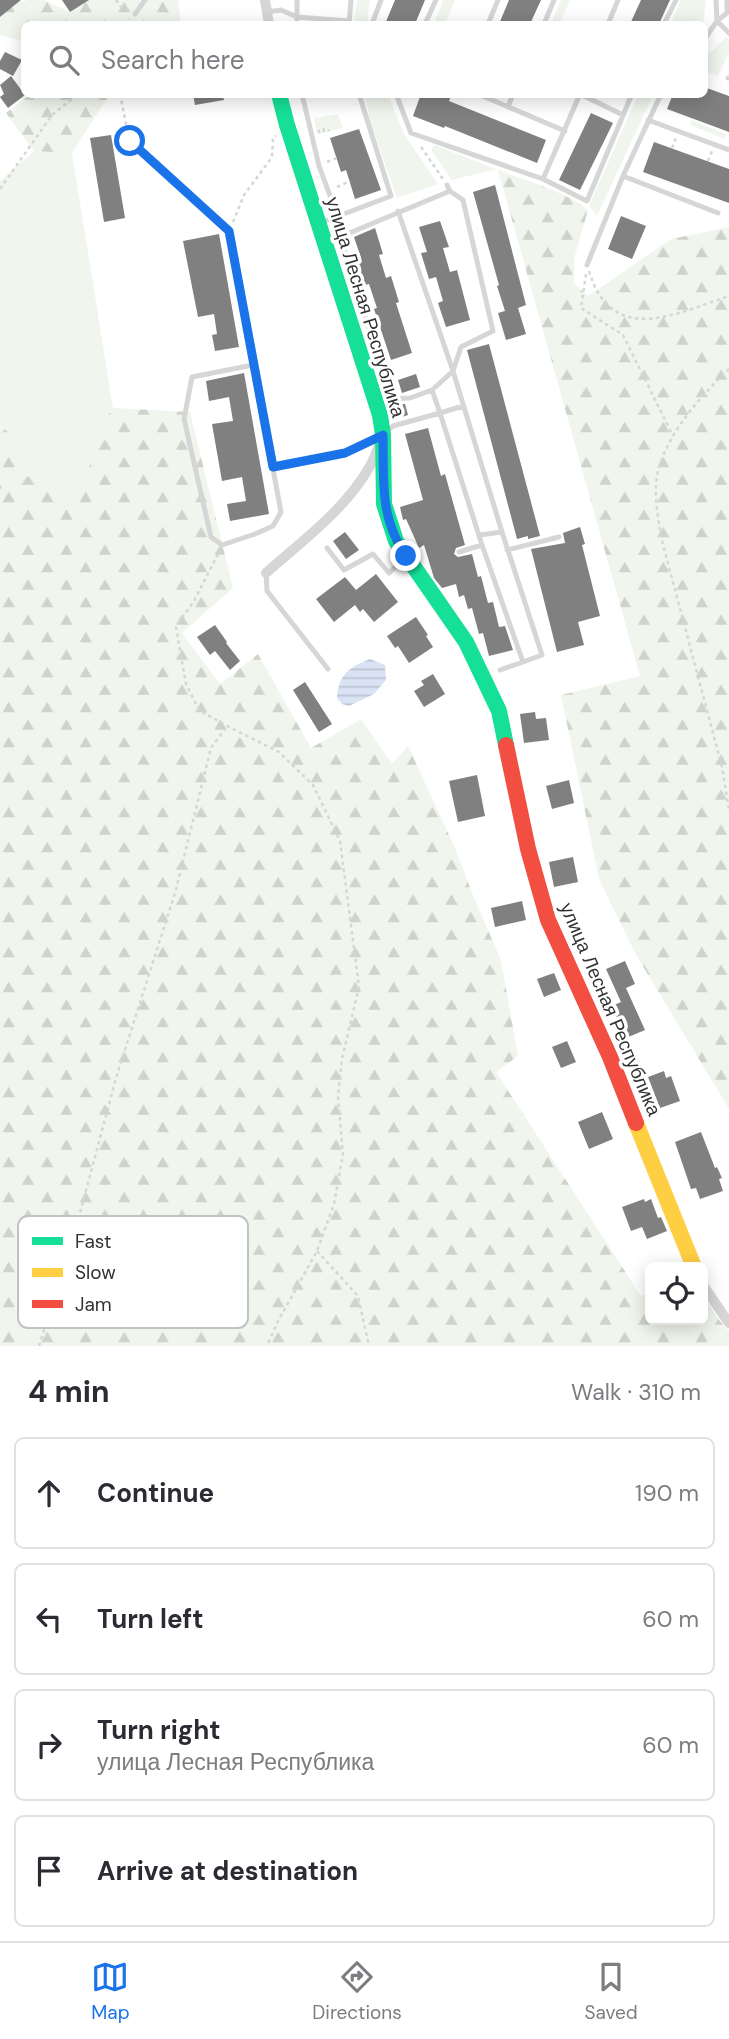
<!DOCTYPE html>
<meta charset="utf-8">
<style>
body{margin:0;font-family:"DM Sans",sans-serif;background:#f2f2f3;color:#2b2b33}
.controls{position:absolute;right:21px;bottom:21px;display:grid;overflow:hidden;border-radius:10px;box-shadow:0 4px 18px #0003}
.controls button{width:63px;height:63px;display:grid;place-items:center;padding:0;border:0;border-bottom:2px solid #e1e1e2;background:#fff;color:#2b2b33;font:35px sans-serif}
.stop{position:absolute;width:21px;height:21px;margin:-16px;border:5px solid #1a73e8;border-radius:50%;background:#fff}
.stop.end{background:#1a73e8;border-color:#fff;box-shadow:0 2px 7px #0008}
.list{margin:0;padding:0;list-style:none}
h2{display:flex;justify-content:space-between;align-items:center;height:91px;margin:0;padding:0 28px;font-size:30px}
h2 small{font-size:23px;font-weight:400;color:#7c7c81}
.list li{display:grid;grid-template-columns:46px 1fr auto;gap:21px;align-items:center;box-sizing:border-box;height:112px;margin:0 14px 14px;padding:0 14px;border:2px solid #e1e1e2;border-radius:10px}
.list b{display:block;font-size:26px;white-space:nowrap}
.list p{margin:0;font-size:23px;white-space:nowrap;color:#7c7c81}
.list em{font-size:23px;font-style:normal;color:#7c7c81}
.icon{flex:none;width:38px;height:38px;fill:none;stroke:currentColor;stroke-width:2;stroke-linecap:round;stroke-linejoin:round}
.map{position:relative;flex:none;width:729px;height:1346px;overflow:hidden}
.search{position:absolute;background:#fff;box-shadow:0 4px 18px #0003;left:21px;right:21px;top:21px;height:77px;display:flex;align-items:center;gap:18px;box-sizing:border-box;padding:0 24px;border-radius:10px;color:#7c7c81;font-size:26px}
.sheet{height:595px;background:#fff}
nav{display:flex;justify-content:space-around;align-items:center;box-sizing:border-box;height:98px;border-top:2px solid #e1e1e2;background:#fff;font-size:19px;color:#7c7c81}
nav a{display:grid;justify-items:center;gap:4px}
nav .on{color:#1a73e8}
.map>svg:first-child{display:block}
</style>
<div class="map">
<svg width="729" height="1346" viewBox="0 0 729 1346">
<defs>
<pattern id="forest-firs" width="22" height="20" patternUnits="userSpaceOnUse" patternTransform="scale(1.75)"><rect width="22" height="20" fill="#f0f6ed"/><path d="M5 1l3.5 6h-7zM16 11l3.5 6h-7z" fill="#ced3cc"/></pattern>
<pattern id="park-tufts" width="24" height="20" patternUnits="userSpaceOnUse" patternTransform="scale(1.75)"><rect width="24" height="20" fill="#f0f6ed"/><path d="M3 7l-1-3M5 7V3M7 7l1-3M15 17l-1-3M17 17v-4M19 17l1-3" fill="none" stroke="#ced3cc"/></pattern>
<pattern id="water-rules" width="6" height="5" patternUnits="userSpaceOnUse" patternTransform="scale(1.75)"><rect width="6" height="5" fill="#dae3f4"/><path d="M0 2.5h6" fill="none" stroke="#bcc3d2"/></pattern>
</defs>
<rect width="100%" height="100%" fill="#fff"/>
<path fill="#f0f6ed" d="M357 0H370L367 24H354Z
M443 0H455L445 24H434Z
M561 0H570L559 24H551Z
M681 0H706L703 24H670Z
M726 37 729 40V53L718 76 705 71V58Z
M365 95H388L404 134 438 184 397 198 370 121Z
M638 95H653L597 216 589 206Z
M692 120 726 134 725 139 690 125Z
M434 145 496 169 452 180 431 150Z
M34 151 72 153 113 408 94 436 86 491 46 483 25 476 19 440 0 426V181Z"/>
<path fill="url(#forest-firs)" d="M29 0H44L70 12 87 0H178L181 24H24V41L0 35V17L18 2Z
M31 94H109V95L72 153 34 151 6 113Z
M498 170C519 178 575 195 588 210L574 259V283L588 296 671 239 729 227V1109L635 953 599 879 561 695 640 676Z
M113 408 190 412 233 588 182 633 220 684 258 654 311 748 361 719 392 764 408 746 455 848 474 898 501 960 518 1056 496 1072 641 1296 650 1293V1320H703V1295L719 1320 729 1331V1346H0V426L19 440 26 476 46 483 86 490 94 436Z"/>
<path fill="url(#park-tufts)" d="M338 114 343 128 317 134 314 118Z"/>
<path fill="url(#water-rules)" d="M370 659 385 665 386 680 374 694 349 706 342 704 337 698C338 674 350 667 370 659Z"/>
<path fill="#808080" d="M0 0H21L0 17Z
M62 0H89L70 12Z
M395 0H425L415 24H385Z
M509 0H541L530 24H499Z
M641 0H670L659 24H630Z
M5 52 22 60 13 76 0 69V61Z
M11 76 25 95 8 108 0 97 4 94 0 85Z
M704 87 729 96V132L667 109 673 94H704Z
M193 94H223L224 100 195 105Z
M421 94H452L449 101 546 140 537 163 445 126 444 128 413 116Z
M591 113 613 123 580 190 559 180Z
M359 129 381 190 355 199 346 170 341 172 330 138Z
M111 135 125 218 104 222 90 138Z
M654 142 729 169V203L643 172Z
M495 185 526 305 518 308 526 334 506 340 498 313 505 311 497 286 499 285 473 192Z
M621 216 646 226 632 259 608 249Z
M440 221 449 247 443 248 450 272 457 270 470 320 446 327 438 303 443 301 436 277 429 279 421 253 427 252 419 227Z
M375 228 383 254 379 255 386 278 391 276 399 302 396 303 412 353 391 360 374 309 377 308 369 284 365 285 357 259 361 258 354 237Z
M219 234 239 347 215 351 212 335 217 334 214 314 198 317 183 241Z
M489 344 540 536 528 539V536L517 539 467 350Z
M244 373 269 514 230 521 227 504 246 501 242 477 222 481 212 424 233 421 229 397 209 401 206 381Z
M416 374 420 387 402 393 398 380Z
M398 404H405L408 415 393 420 389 407Z
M428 428 441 476 445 474 465 545 456 548 454 554 458 557 472 554 478 577 481 576 488 603 493 602 499 627 505 626 513 650 489 656 483 633 479 634 472 608 468 609 464 595 459 597 456 584 442 588 434 578 424 545 419 548 406 519 403 520 400 507 423 500 405 434Z
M580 527 585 544 582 545 600 616 578 622 584 645 557 652 531 549 565 543 563 533Z
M345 532 359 550 346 559 333 541Z
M376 574 398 602 374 622 363 609 360 612 355 605 334 622 316 599 345 577 356 590Z
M416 617 428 635 426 636 433 647 409 663 398 646 395 648 387 636Z
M215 625 227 642 226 643 240 661 230 670 215 651 210 655 197 637Z
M433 674 445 694 424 707 414 691 424 685 421 681Z
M305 682 332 724 319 732 293 690Z
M535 712 536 719 546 718 549 740 524 743 520 714Z
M477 775 485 816 458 822 449 781Z
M569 780 574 803 552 809 546 786Z
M573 857 578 882 554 887 549 862Z
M522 901 526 920 495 927 491 908Z
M625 961 635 984 626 988 645 1030 626 1038 612 1006 621 1002 606 969Z
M554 973 561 990 544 997 537 979Z
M567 1041 576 1062 561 1068 552 1047Z
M664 1071 666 1078 671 1076 680 1101 660 1108 648 1077Z
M602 1112 613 1139 589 1149 578 1122Z
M701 1132 715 1168 717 1167 722 1178 719 1179 723 1191 700 1199 696 1188 691 1189 675 1142Z
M644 1199 645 1202 651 1199 658 1218 661 1217 667 1231 647 1239 642 1227 631 1231 622 1207Z"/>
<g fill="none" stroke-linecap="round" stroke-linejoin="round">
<path stroke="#d6d6d6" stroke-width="2.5" stroke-dasharray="3.5 3.5" stroke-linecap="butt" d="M116 0 120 6 129 11
M124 24 130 19
M120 94 128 134
M421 147 443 179
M672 148 676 138
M708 161 712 151
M327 162 337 158
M337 187 350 181
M0 189 52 115 78 94
M233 222 244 195 272 157 273 138 276 136
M589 271C612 347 675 314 729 296
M586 274 581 308 623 335 673 436
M729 369C700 397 669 431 658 471 653 492 658 516 661 537L722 767 729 810
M0 489 1 485
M218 554 194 601 176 627 186 684 199 710 227 726 279 752 313 785 340 841 359 987 342 1059 338 1097 343 1154 334 1204 317 1251 277 1323 267 1346
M317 1251 358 1296 369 1346
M39 1346 76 1228 116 1078 175 893 211 748 227 726"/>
<path stroke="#d6d6d6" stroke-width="5" d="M716 0 717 21 729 33
M267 12 281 10 297 17 349 21
M135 14 145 0
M297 24V0
M349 24 351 0
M372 24 381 0
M425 24 436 0
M488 24 498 0
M544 24 554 0
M608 24 618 0
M664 24 676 0
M704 40 717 21 727 13V0
M728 78H729
M302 94 319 166 338 217
M396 94 411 133 543 179 580 94
M478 94 565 131
M580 94 623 115
M508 107 513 94
M648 120 729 150
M130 141 229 231 281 512 273 526 255 534 222 545 211 537 184 419 192 377 253 365
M623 176 718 213
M543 179 587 201 632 94
M398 211 453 371 502 532 542 655 523 662 482 545 440 413 463 406
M320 223 391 196 359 94
M587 265 623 176 661 94
M432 390 453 371 461 347 493 331 463 200 450 191
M273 467 345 453 383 435 393 426 440 413 432 390 410 398 391 399 340 237 450 191 447 185
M480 535 502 532
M327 548 344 570 373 554 389 573 404 558
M507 550 559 537
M459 552 482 545
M266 573 267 591 328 669
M500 670 523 662"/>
<path stroke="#d6d6d6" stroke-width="10" d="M265 0 269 24
M266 573C302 541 346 509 370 466 375 458 377 449 381 440
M703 1285 729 1323"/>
<path stroke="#16e098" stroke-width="16" d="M279 94 287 125 380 415 383 435 384 504 396 541 466 642 499 711 506 745"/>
<path stroke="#ffcf43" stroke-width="16" d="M636 1123 694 1267"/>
<path stroke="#f24e42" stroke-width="16" d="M506 745 528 849 548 920 610 1057 636 1123"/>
</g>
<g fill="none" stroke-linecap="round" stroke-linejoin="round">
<path stroke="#1a73e8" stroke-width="9" d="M130 141 229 231 273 467 345 453 383 435C384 480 379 517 406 556"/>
</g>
<g text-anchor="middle" stroke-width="7" stroke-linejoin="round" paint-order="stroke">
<g font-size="19" fill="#323232" stroke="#fff">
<text transform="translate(366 307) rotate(73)" y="7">улица Лесная Республика</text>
<text transform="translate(611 1009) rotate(67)" y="7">улица Лесная Республика</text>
</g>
</g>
<rect x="18" y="1216" width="230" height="112" rx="10" fill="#fff" stroke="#c2c2c2" stroke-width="2"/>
<rect x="32" y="1237" width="31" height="8" fill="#16e098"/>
<rect x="32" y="1268" width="31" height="9" fill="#ffcf43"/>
<rect x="32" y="1300" width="31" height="8" fill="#f24e42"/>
<g font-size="19" fill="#323232">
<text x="75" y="1248">Fast</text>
<text x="75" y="1279">Slow</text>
<text x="75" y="1311">Jam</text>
</g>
</svg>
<div class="controls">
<button><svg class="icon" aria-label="locate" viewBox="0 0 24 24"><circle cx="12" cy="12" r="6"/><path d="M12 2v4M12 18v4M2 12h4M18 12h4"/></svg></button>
</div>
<div class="stop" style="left:130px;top:141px"></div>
<div class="stop end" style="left:406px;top:556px"></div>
<div class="search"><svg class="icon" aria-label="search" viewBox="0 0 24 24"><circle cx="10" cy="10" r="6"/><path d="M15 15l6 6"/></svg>Search here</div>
</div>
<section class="sheet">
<h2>4 min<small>Walk · 310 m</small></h2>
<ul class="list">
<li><svg class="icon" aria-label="ahead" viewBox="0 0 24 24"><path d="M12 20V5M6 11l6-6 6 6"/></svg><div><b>Continue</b></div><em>190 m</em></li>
<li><svg class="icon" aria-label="left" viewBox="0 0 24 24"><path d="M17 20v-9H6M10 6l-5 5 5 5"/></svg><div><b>Turn left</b></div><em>60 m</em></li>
<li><svg class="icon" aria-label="right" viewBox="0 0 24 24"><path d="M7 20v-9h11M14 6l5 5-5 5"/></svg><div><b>Turn right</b><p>улица Лесная Республика</p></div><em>60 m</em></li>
<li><svg class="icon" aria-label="arrive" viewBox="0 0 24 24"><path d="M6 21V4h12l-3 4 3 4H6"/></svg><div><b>Arrive at destination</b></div></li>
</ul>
</section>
<nav>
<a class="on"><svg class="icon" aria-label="map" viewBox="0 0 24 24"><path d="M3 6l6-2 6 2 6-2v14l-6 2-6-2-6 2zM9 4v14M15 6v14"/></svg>Map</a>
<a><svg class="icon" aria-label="directions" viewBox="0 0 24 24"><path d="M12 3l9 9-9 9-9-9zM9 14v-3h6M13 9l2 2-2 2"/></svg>Directions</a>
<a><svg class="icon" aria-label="saved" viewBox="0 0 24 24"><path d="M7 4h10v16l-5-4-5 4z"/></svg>Saved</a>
</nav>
